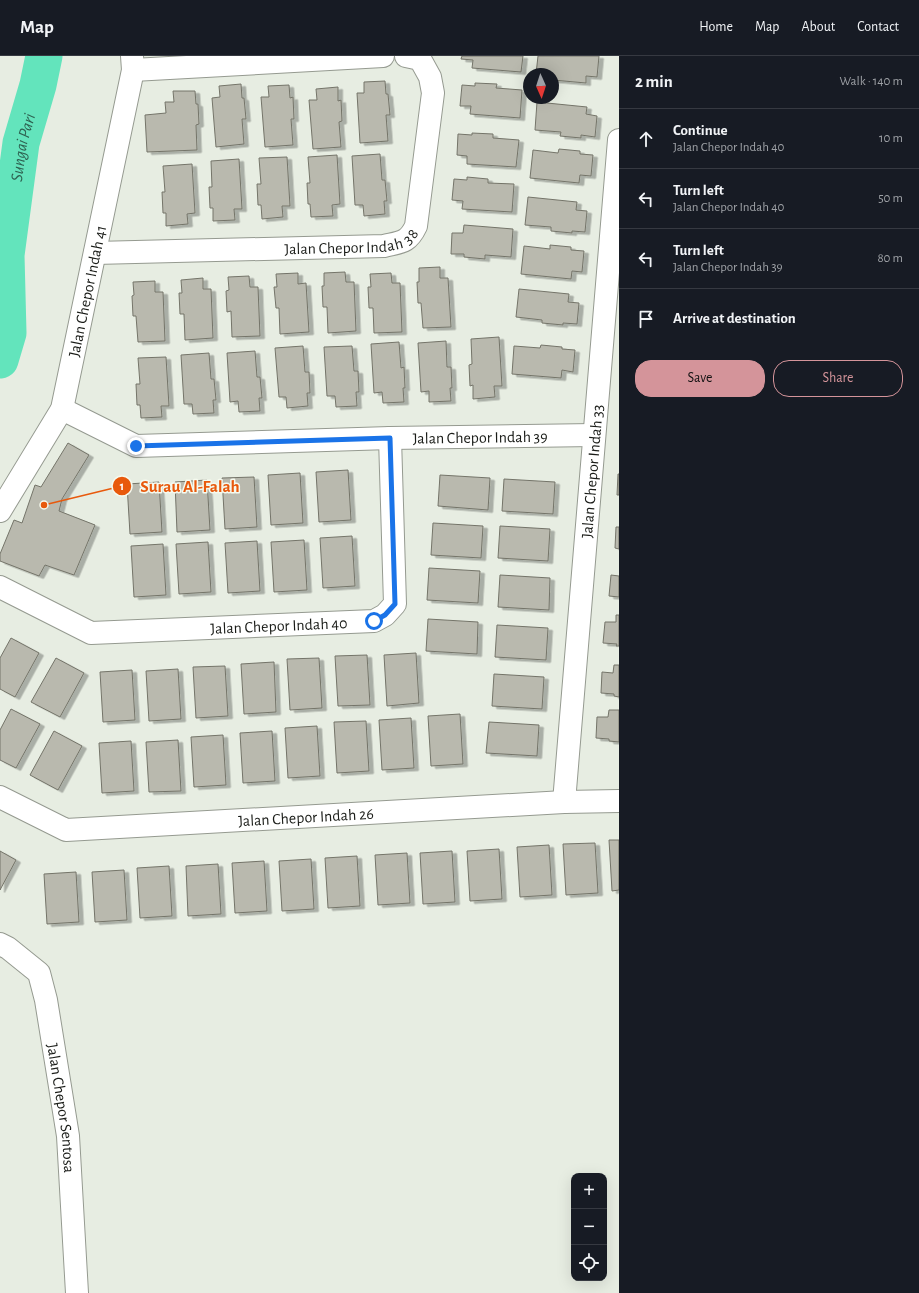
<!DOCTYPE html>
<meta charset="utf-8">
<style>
body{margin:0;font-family:"Alegreya Sans",sans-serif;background:#242831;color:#f1f3f6}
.controls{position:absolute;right:12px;bottom:12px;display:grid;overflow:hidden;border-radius:8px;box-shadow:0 4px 16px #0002}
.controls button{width:36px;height:36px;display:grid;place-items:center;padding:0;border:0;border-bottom:1px solid #363941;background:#171b24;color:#f1f3f6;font:20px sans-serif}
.compass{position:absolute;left:523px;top:12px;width:36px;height:36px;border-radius:50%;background:#171b24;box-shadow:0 4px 16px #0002;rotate:177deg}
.stop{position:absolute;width:12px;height:12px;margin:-9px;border:3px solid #1a73e8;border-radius:50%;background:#fff}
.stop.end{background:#1a73e8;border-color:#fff;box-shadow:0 1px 4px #0008}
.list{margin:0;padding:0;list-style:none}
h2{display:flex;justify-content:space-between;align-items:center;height:52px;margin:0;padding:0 16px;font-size:17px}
h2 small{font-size:13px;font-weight:400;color:#9ea1a6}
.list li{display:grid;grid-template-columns:26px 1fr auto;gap:12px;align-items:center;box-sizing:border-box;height:60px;padding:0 16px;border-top:1px solid #363941}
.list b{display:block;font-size:15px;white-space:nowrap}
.list p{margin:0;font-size:13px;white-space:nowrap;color:#9ea1a6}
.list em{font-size:13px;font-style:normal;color:#9ea1a6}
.actions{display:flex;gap:8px;padding:12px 16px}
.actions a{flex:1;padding:9px 0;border:1px solid #d4949a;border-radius:16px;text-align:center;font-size:14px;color:#d4949a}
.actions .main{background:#d4949a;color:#111}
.icon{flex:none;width:22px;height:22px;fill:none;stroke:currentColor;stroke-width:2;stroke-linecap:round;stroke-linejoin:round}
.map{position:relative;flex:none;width:619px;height:1237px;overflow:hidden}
header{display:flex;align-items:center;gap:24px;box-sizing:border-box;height:56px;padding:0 20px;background:#171b24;border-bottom:1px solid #363941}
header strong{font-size:19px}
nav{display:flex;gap:22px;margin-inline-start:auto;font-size:14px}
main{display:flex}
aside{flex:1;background:#171b24}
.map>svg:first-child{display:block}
</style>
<header>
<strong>Map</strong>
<nav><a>Home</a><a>Map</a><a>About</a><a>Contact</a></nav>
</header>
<main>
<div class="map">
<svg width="619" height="1237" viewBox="0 0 619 1237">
<defs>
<filter id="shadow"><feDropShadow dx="4.5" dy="2.5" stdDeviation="0" flood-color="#0004"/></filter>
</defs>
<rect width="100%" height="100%" fill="#e7ede2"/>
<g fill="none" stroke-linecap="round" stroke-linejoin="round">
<path stroke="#63e4bc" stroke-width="37" id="s1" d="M0 304 8 277 6 199 21 87 38 29 44 0"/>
</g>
<path fill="#b9b9ae" stroke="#747469" filter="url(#shadow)" d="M462 0H523L521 16 472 12 473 4 461 3Z
M538 0H599L597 21 586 20V27L553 24V18H536Z
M385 25 386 38H388L390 59H386L388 85 360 87 357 37H364V26Z
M475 27 497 28 496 32 522 34 520 62 470 58 471 50H460L462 29 475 30Z
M241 28 242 42H244L246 63H242L244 88 216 91 212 42 220 41 219 30Z
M289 29 290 42 293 41 294 63H291L293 89 265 91 261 41H269L268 30Z
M338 31V45L341 44 342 65 339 66 341 91 313 93 309 44H317L316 33Z
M173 35H195L196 48H198L199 68 196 69 197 94 147 96 145 59 166 57 165 46H174Z
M537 46 587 51 586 58 597 60 595 81 581 79V82L560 80 561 76 535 74Z
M472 77 493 78V82L519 84 516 111 467 108V100L457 99 458 78 472 79Z
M559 93 580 95V98L593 99 591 120 580 119 579 127 530 122 533 94 558 97Z
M380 98 382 124H385L387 145H384L385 158 364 160 363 149H355L352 100Z
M337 99 340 148 332 149 333 160 311 161 310 148H308L307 127H310L308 101Z
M287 101 290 150H282L283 161 262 163 261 149H258L257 128H261L259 102Z
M239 103 242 153H234L235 164 213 165V152H210L209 131H212L211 105Z
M192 108 195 157 187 158 188 168 166 170V157H163L162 136H165L163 110Z
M467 121 488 123V127L514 128 512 156 462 153 463 145 452 144 454 123 467 124Z
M528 141 577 146 576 154 587 155 585 176 572 175V177L551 175V171L525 169Z
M464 169 513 173 511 201 485 199V203L464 201V198H451L452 177H463Z
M550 189 571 191V194L584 195 582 216 572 215 571 223 521 218 524 190 550 193Z
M440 211V222H448L451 271 423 272 421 247H418L417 226H419V212Z
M345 216 346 226H354L356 275 328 277 327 251H323L322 230H324V217Z
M298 217V228L306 227 309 276 280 278 279 252H276L274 231H277L276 218Z
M391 217 392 227H400L402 276 374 277 373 252H369L368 231H371L370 218Z
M249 220 250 231H258L260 280 232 281 231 255 227 256 226 235 229 234 228 221Z
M203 222V233H211L213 282 185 284 184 258H180L179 237H182L181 224Z
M155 225V236H163L165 285 138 286 136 260H133L132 240 134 239 133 226Z
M519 233 569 238 568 246 579 247 577 268 563 267V269L542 267V264L516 261Z
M499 281 502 330H494L495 341 473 343V329L470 330 469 309 472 308 471 283Z
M446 285 447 311H451L452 332H450L451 345 429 346V335L421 336 418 287Z
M399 286 401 312 404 311 405 332H403L404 346 383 347 382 336 374 337 371 288Z
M541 289 562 291V293L575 294 573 316 562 314 561 322 512 318 514 290 540 292Z
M303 290 305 316H309L310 337H307L308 350 287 352 286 341H279L275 292Z
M352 290 354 315H358L359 336H356L357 350 336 351 335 340H327L324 291Z
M255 295 257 321H260L262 342H259L260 355 239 356 238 345 230 346 227 297Z
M209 297 211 323H214L216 344H213L214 357 193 358 192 348H184L181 299Z
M166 301 169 350H161L162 361 141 362 140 349H137L136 328H140L138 302Z
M68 387 89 399 62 443 59 455 95 469 74 519 45 509 39 520 0 505V498L14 464 22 467 35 429 41 431Z
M348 414 351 464 319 466 316 416Z
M300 417 303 467 271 469 268 419Z
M618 418H619V439H617Z
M440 419 490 422 488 454 438 450Z
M254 421 257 471 225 473 222 422Z
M504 423 555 426 553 458 502 455Z
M207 424 210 474 177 476 175 426Z
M159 426 162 476 130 478 127 428Z
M433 467 483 470 481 502 431 499Z
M500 470 550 473 548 505 498 502Z
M616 471H619V493L615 492Z
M352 480 355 530 323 532 320 482Z
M304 484 307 534 274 536 271 486Z
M257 485 260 535 228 537 225 487Z
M208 486 211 536 179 538 176 488Z
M163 488 166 539 134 541 131 490Z
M429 512 480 515 478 547 427 544Z
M500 519 550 522 549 554 498 551Z
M611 519 619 520V541L609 540Z
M616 559H619V590H616L617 588 603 587 605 566H616Z
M428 563 478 566 477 598 426 595Z
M497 569 548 572 546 604 495 601Z
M11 582 39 597 15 641 0 633V602Z
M416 597 419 647 387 650 384 599Z
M367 599 370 649 338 650 335 600Z
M56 602 84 617 60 661 31 646Z
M319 602 322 652 290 654 287 603Z
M274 606 276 656 244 658 241 608Z
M614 609H619V641L614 640V638L601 637 602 616 613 617Z
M225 610 228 660 196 662 193 611Z
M178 613 181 663 149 665 146 615Z
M132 614 135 664 103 666 100 616Z
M494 618 544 621 542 653 492 650Z
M11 653 40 668 16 712 0 704V674Z
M609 654H619V686L609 685V683L596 682 597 661H608Z
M460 658 463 708 431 710 428 660Z
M411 662 414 712 382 714 379 664Z
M366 665 369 715 337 717 334 666Z
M489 666 539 669 537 700 486 697Z
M317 670 320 720 288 722 285 672Z
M54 675 82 690 58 734 30 719Z
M272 675 275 725 243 727 240 677Z
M223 679 226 729 194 731 191 681Z
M178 684 181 735 149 736 146 686Z
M131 685 134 735 102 737 99 687Z
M609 784H619V834L612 835Z
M595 787 598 837 566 839 563 788Z
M549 789 552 839 520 841 517 791Z
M499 793 502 843 470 845 467 795Z
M0 795 16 804 0 834Z
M452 795 455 846 423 848 420 797Z
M407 797 410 847 378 849 375 799Z
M357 800 360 850 328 852 325 802Z
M311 803 314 853 282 855 279 805Z
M264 805 267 855 235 857 232 807Z
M218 808 221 858 188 860 186 810Z
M169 810 172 860 140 862 137 812Z
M124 814 127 864 95 866 92 816Z
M76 816 79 866 47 868 44 818Z"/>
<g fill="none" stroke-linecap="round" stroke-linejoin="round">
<defs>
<g id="street">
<path d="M133 14 383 0"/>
<path id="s2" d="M95 197 384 190C401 186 408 187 416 170L433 37 430 21 420 3 406 0"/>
<path id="s3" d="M62 353 136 390 390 382 594 379"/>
<path id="s4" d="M0 455 62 353 133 14 132 0"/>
<path id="s5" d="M0 531 91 577 374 565 385 559 395 548 390 382"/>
<path id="s6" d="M0 741 66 774 564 746 619 745"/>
<path id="s7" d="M564 746 619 84"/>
<path id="s8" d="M0 888 8 892 39 917 46 944 68 1080 77 1237"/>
</g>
</defs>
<use href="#street" stroke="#959a90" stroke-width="24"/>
<use href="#street" stroke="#fff" stroke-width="22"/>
</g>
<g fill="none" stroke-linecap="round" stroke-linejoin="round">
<path stroke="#1a73e8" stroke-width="5" d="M136 390 390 382 395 548 385 559 374 565"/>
</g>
<g text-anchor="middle" stroke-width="3" stroke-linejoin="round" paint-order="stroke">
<g font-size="16" fill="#1a1c18" stroke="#f5faef">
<text dy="6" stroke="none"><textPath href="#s2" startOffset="257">Jalan Chepor Indah 38</textPath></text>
<text dy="6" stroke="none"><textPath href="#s4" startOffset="240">Jalan Chepor Indah 41</textPath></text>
<text dy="6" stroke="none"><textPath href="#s3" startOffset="427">Jalan Chepor Indah 39</textPath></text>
<text dy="6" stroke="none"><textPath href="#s7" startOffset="332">Jalan Chepor Indah 33</textPath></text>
<text dy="6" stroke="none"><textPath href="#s5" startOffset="290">Jalan Chepor Indah 40</textPath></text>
<text dy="6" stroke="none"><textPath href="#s6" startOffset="314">Jalan Chepor Indah 26</textPath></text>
<text dy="6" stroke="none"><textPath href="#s8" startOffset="186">Jalan Chepor Sentosa</textPath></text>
</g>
<g font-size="17" font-style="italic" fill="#2d6150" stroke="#f5faef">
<text dy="6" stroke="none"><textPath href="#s1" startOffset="215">Sungai Pari</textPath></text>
</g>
</g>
<path fill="none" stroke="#e8590c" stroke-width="1.5" d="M44 449L122 430"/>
<g fill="#e8590c" stroke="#f5faef" stroke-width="1.5">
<circle cx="44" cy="449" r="4"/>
<circle cx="122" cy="430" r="10"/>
</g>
<g font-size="12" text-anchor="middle" font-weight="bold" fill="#fff">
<text x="122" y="434">1</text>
</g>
<g font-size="17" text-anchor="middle" font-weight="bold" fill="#e8590c" stroke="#f5faef" stroke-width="3" stroke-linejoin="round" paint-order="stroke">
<text x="190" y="436">Surau Al-Falah</text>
</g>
</svg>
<div class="controls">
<button>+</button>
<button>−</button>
<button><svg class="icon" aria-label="locate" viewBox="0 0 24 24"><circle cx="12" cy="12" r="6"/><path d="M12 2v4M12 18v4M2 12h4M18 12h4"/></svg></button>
</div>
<svg class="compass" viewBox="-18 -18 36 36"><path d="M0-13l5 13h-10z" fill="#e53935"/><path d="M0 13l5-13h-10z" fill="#9ea1a6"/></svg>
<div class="stop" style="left:374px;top:565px"></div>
<div class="stop end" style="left:136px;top:390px"></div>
</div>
<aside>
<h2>2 min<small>Walk · 140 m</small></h2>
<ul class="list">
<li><svg class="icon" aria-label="ahead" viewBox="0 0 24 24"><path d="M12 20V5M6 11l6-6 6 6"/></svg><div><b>Continue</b><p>Jalan Chepor Indah 40</p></div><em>10 m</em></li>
<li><svg class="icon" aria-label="left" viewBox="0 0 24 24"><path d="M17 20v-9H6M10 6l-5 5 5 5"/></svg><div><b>Turn left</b><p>Jalan Chepor Indah 40</p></div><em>50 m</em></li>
<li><svg class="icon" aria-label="left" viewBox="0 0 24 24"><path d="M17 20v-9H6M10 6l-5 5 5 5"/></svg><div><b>Turn left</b><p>Jalan Chepor Indah 39</p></div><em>80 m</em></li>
<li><svg class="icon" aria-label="arrive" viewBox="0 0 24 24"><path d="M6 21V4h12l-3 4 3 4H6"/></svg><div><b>Arrive at destination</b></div></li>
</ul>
<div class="actions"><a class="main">Save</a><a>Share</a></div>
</aside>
</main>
